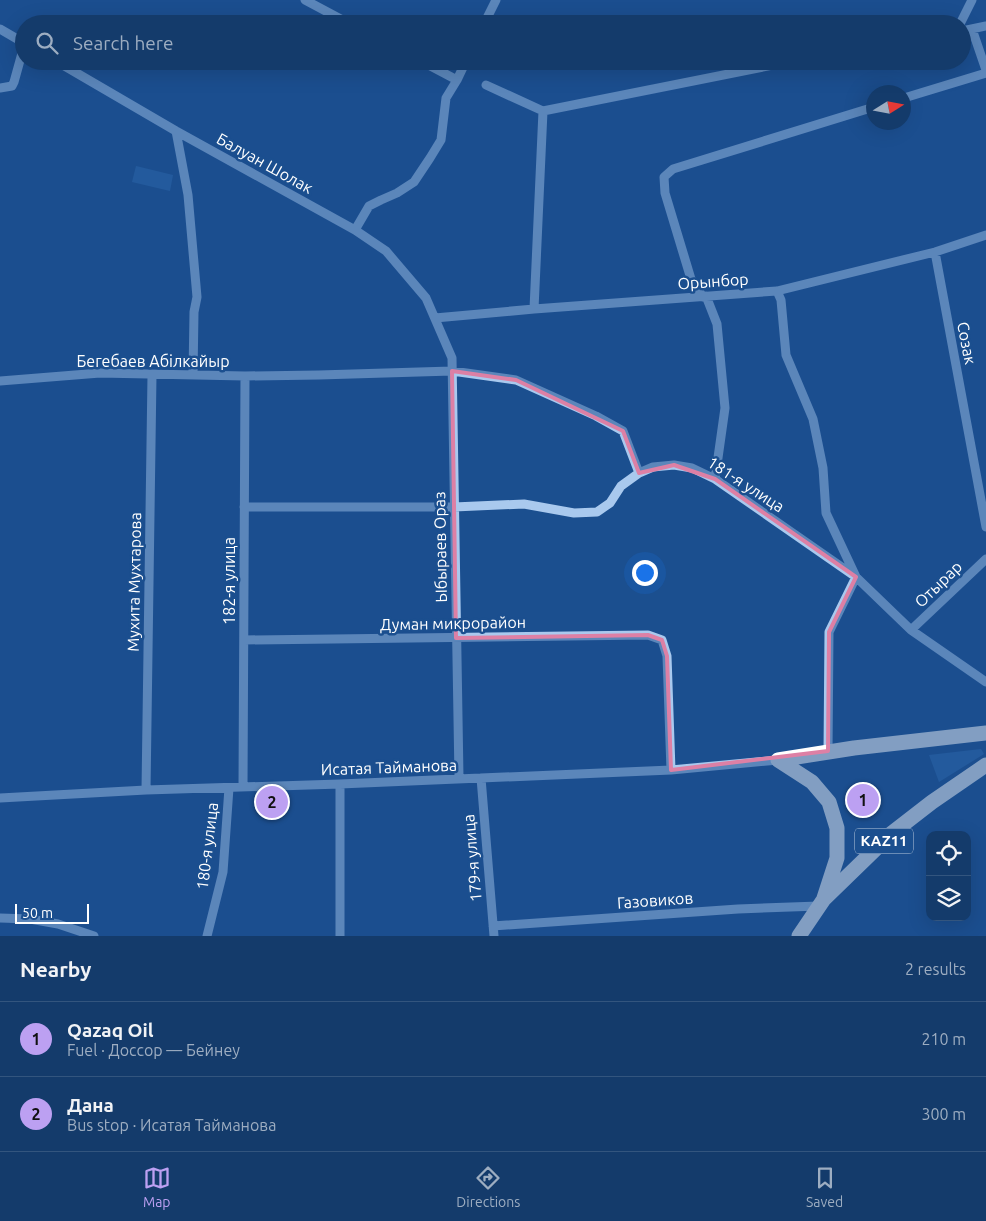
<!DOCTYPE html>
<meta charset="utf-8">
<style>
body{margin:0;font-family:Ubuntu,sans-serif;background:#214673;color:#f1f3f6}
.controls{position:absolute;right:15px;bottom:15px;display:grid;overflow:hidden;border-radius:10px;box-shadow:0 5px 20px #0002}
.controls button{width:45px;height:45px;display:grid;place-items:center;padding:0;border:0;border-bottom:1px solid #33557e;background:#143b6b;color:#f1f3f6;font:25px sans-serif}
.compass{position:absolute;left:866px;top:85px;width:45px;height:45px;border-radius:50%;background:#143b6b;box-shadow:0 5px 20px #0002;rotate:79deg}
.scale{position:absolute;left:15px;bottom:12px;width:74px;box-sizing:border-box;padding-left:5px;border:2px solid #fff;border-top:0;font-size:14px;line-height:18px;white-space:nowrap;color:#fff;-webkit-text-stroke:4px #1b4f8f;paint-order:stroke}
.you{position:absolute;left:644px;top:572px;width:18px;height:18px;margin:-12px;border:4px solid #fff;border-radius:50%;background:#1a73e8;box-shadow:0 0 0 8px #1a73e833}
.badge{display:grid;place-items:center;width:32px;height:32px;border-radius:50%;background:#bca0f2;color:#111;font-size:16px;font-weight:700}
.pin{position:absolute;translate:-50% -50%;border:2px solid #fff;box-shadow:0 1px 5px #0006}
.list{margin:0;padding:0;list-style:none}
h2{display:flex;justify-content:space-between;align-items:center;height:65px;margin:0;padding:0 20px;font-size:21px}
h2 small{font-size:16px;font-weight:400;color:#9dadc1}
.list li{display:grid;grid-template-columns:32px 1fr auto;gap:15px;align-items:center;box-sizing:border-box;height:75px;padding:0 20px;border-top:1px solid #33557e}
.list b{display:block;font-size:19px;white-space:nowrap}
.list p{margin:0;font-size:16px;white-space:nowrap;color:#9dadc1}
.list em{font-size:16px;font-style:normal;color:#9dadc1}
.icon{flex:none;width:28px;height:28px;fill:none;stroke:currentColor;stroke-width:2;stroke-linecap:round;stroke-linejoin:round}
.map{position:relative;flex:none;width:986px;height:936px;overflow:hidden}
.search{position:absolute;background:#143b6b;box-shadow:0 5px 20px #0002;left:15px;right:15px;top:15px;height:55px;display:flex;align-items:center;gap:12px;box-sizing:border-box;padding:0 18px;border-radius:28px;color:#9dadc1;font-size:19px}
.sheet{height:215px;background:#143b6b}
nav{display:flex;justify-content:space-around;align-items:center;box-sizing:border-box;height:70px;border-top:1px solid #33557e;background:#143b6b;font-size:14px;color:#9dadc1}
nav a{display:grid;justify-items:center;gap:2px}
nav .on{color:#bca0f2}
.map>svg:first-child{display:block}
</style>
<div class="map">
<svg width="986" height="936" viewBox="0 0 986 936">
<rect width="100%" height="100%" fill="#1b4f8f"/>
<path fill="#2e69ad" d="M136 166 173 175 170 191 132 182Z
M981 749 984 754 939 782 929 755Z"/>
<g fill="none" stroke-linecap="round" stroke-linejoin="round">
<path stroke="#a9c9ee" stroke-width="9" d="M305 0 350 24
M484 24 496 0
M960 24 972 0
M0 29 24 43
M972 29 986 70
M962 31 986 26
M56 61 176 131 355 230 386 251 426 298 452 358 459 778
M421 61 457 80
M486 85 543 111 793 61
M0 88 12 86 14 82 24 46
M904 98 986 73
M176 131 188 195 197 297 194 312 193 375
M355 230 369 206 381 200 397 193 414 182 430 158 441 140 446 98 457 80 466 61
M935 252 986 527
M777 291 781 300 786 355 813 419 823 468 826 513 856 577 829 632 828 751
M706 296 717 324 725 408 715 479
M703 297 691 279 665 193 664 177 673 169 874 107
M534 309 543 111
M435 318 534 309 777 291 935 252 986 235
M0 381 100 373 245 376 319 375 452 371 516 380 596 416 623 431 639 473
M244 507H454L524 504 574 513 597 512 610 503 621 486 639 473 653 467 674 465 692 468 715 479 856 577 911 630 986 682
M911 630 986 559
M244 640 648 635 662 640 667 656 671 770
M481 778 494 936
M243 787 245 376
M146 790 152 375
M0 798 146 790 340 784 671 770 778 760
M0 918 30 919 58 924 94 936
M493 926 738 909 819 906
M207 936 223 872 229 788
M340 936V784"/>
<path stroke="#fff" stroke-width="15" d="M778 760 854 748 986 733
M778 760 812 782 829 802 837 828V858L824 898
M799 936 824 899 892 833 932 802 986 765"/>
</g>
<path d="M0 0H986V936H0ZM452 371 516 380 623 431 639 473 674 465 715 479 856 577 829 632 828 751 671 770 667 656 662 640 648 635 456 638Z" fill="#1b4f8f" fill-opacity=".55" fill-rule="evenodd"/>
<path fill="none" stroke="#dd80a5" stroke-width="4" stroke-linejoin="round" d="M452 371 516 380 623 431 639 473 674 465 715 479 856 577 829 632 828 751 671 770 667 656 662 640 648 635 456 638Z"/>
<g text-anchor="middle" stroke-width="5" stroke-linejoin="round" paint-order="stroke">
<rect fill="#1b4f8f" stroke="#bbcadd" stroke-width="1" x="855" y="828.5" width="58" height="25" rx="4"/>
<g font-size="15" font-weight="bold" fill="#fff">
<text x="884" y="846">KAZ11</text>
</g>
<g font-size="16" fill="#fff" stroke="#1b4f8f">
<text transform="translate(265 163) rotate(29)" y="6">Балуан Шолак</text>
<text transform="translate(713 281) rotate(-4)" y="6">Орынбор</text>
<text transform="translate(967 343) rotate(79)" y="6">Созак</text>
<text x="153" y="367">Бегебаев Абілкайыр</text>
<text transform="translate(746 484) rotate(33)" y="6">181-я улица</text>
<text transform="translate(440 547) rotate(-91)" y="6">Ыбыраев Ораз</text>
<text transform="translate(229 581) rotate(-90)" y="6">182-я улица</text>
<text transform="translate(134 582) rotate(-89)" y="6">Мухита Мухтарова</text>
<text transform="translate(938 584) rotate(-44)" y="6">Отырар</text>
<text transform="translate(453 623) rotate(-1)" y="6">Думан микрорайон</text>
<text transform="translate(389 767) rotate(-2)" y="6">Исатая Тайманова</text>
<text transform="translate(207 846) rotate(-83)" y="6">180-я улица</text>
<text transform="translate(472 858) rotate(-95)" y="6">179-я улица</text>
<text transform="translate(655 900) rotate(-4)" y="6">Газовиков</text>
</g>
</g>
</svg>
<div class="controls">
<button><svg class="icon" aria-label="locate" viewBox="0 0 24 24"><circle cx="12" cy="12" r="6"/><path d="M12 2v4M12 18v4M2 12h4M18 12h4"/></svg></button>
<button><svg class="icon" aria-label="layers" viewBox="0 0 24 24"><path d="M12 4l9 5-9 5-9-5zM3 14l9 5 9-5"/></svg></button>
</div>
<svg class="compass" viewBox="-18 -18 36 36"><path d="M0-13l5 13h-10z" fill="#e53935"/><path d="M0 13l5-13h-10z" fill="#9dadc1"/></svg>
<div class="scale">50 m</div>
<div class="you"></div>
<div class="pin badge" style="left:863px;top:800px">1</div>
<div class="pin badge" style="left:272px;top:802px">2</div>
<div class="search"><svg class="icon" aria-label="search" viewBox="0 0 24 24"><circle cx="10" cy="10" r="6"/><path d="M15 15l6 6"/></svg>Search here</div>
</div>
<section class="sheet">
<h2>Nearby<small>2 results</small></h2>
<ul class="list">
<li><span class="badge">1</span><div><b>Qazaq Oil</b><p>Fuel · Доссор — Бейнеу</p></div><em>210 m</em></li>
<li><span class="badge">2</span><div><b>Дана</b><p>Bus stop · Исатая Тайманова</p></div><em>300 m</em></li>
</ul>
</section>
<nav>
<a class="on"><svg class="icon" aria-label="map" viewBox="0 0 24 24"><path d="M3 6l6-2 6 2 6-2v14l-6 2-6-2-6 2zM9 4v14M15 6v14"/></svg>Map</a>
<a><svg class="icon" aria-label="directions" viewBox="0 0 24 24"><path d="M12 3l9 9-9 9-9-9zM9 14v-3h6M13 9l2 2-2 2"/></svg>Directions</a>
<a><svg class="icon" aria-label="saved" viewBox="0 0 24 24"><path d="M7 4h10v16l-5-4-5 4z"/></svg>Saved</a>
</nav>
